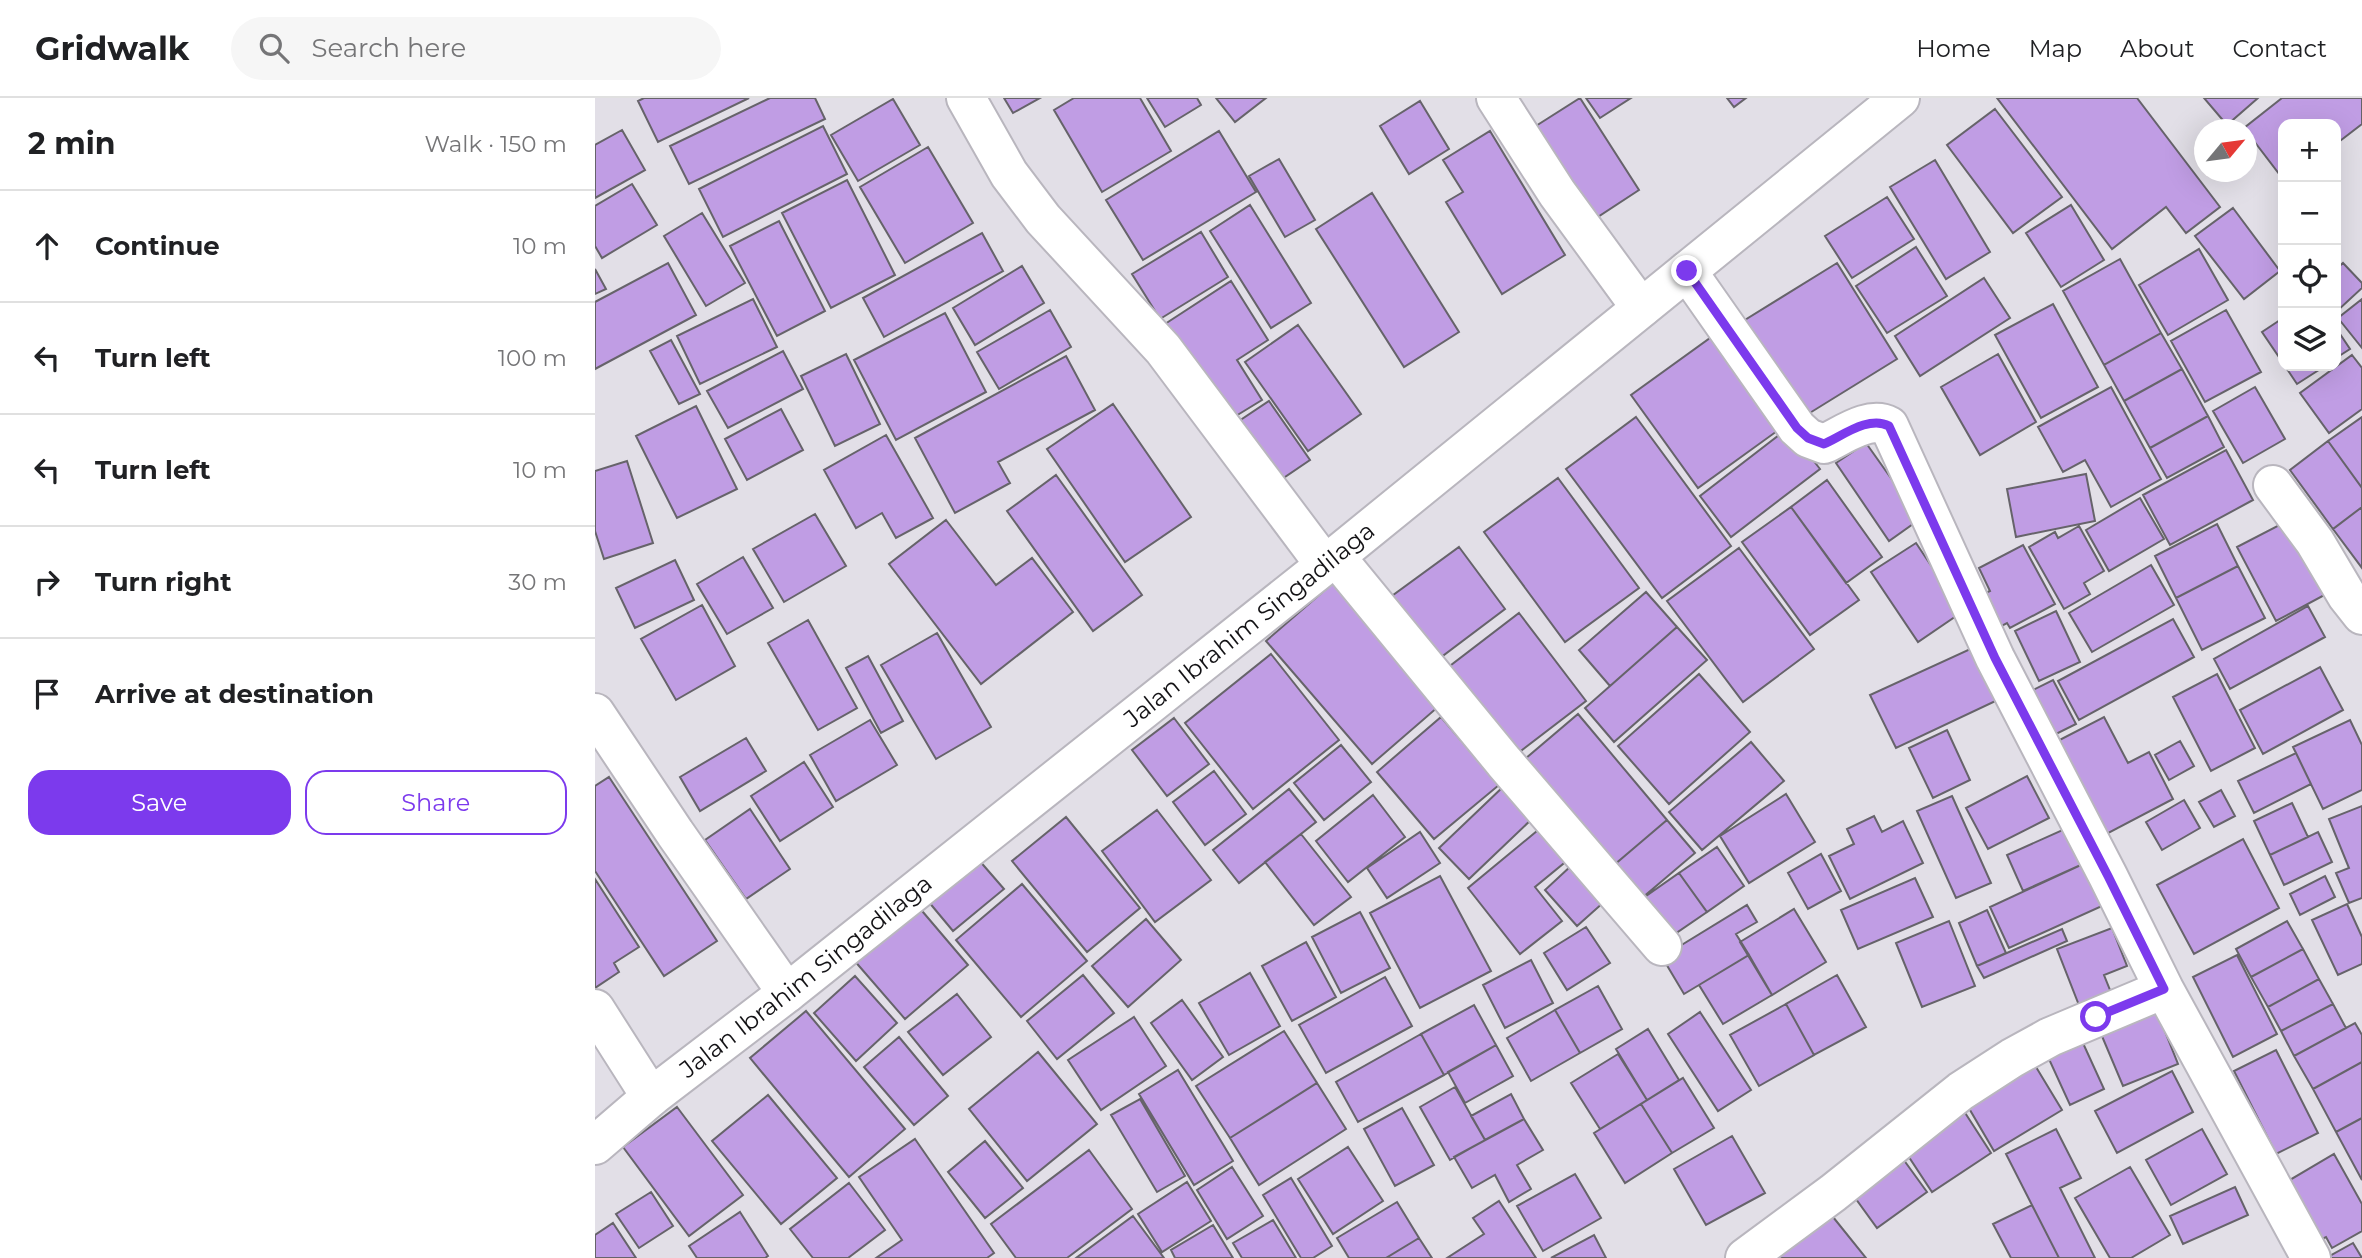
<!DOCTYPE html>
<meta charset="utf-8">
<style>
body{margin:0;font-family:Montserrat,sans-serif;background:#f6f6f6;color:#202124}
.controls{position:absolute;right:21px;top:21px;display:grid;overflow:hidden;border-radius:14px;box-shadow:0 7px 28px #0002}
.controls button{width:63px;height:63px;display:grid;place-items:center;padding:0;border:0;border-bottom:2px solid #e0e0e0;background:#fff;color:#202124;font:35px sans-serif}
.compass{position:absolute;left:1599px;top:21px;width:63px;height:63px;border-radius:50%;background:#fff;box-shadow:0 7px 28px #0002;rotate:61deg}
.stop{position:absolute;width:21px;height:21px;margin:-16px;border:5px solid #7c3aed;border-radius:50%;background:#fff}
.stop.end{background:#7c3aed;border-color:#fff;box-shadow:0 2px 7px #0008}
.list{margin:0;padding:0;list-style:none}
h2{display:flex;justify-content:space-between;align-items:center;height:91px;margin:0;padding:0 28px;font-size:30px}
h2 small{font-size:23px;font-weight:400;color:#757577}
.list li{display:grid;grid-template-columns:46px 1fr auto;gap:21px;align-items:center;box-sizing:border-box;height:112px;padding:0 28px;border-top:2px solid #e0e0e0}
.list b{display:block;font-size:26px;white-space:nowrap}
.list em{font-size:23px;font-style:normal;color:#757577}
.actions{display:flex;gap:14px;padding:21px 28px}
.actions a{flex:1;padding:16px 0;border:2px solid #7c3aed;border-radius:21px;text-align:center;font-size:24px;color:#7c3aed}
.actions .main{background:#7c3aed;color:#fff}
.icon{flex:none;width:38px;height:38px;fill:none;stroke:currentColor;stroke-width:2;stroke-linecap:round;stroke-linejoin:round}
.map{position:relative;flex:none;width:1767px;height:1160px;overflow:hidden}
header{display:flex;align-items:center;gap:42px;box-sizing:border-box;height:98px;padding:0 35px;background:#fff;border-bottom:2px solid #e0e0e0}
header strong{font-size:33px}
nav{display:flex;gap:38px;margin-inline-start:auto;font-size:24px}
.search{width:490px;height:63px;background:#f6f6f6;display:flex;align-items:center;gap:18px;box-sizing:border-box;padding:0 24px;border-radius:38px;color:#757577;font-size:26px}
main{display:flex}
aside{flex:1;background:#fff}
.map>svg:first-child{display:block}
</style>
<header>
<strong>Gridwalk</strong>
<div class="search"><svg class="icon" aria-label="search" viewBox="0 0 24 24"><circle cx="10" cy="10" r="6"/><path d="M15 15l6 6"/></svg>Search here</div>
<nav><a>Home</a><a>Map</a><a>About</a><a>Contact</a></nav>
</header>
<main>
<aside>
<h2>2 min<small>Walk · 150 m</small></h2>
<ul class="list">
<li><svg class="icon" aria-label="ahead" viewBox="0 0 24 24"><path d="M12 20V5M6 11l6-6 6 6"/></svg><div><b>Continue</b></div><em>10 m</em></li>
<li><svg class="icon" aria-label="left" viewBox="0 0 24 24"><path d="M17 20v-9H6M10 6l-5 5 5 5"/></svg><div><b>Turn left</b></div><em>100 m</em></li>
<li><svg class="icon" aria-label="left" viewBox="0 0 24 24"><path d="M17 20v-9H6M10 6l-5 5 5 5"/></svg><div><b>Turn left</b></div><em>10 m</em></li>
<li><svg class="icon" aria-label="right" viewBox="0 0 24 24"><path d="M7 20v-9h11M14 6l5 5-5 5"/></svg><div><b>Turn right</b></div><em>30 m</em></li>
<li><svg class="icon" aria-label="arrive" viewBox="0 0 24 24"><path d="M6 21V4h12l-3 4 3 4H6"/></svg><div><b>Arrive at destination</b></div></li>
</ul>
<div class="actions"><a class="main">Save</a><a>Share</a></div>
</aside>
<div class="map">
<svg width="1767" height="1160" viewBox="0 0 1767 1160">
<rect width="100%" height="100%" fill="#e2dfe7"/>
<path fill="#c09de4" stroke="#66636a" stroke-width="2" d="M49 0H154L63 44 43 3Z
M175 0H220L230 21 94 86 75 48Z
M409 0H445L418 15Z
M479 0H545L576 53 507 94 459 12Z
M552 0H602L606 7 570 29Z
M621 0H671L640 24Z
M985 0 1044 92 992 126 933 33Z
M991 0H1036L1005 20Z
M1132 0H1151L1139 9Z
M1402 0H1542L1625 109 1591 135 1571 109 1517 151Z
M1609 0H1663L1632 27Z
M1687 0H1767V26L1741 46V26H1688V81L1649 30Z
M298 1 325 47 263 83 236 37Z
M825 3 854 51 814 76 785 28Z
M1400 11 1467 99 1418 135 1352 47Z
M228 28 252 76 128 139 104 91Z
M27 32 50 72 0 100V47Z
M624 33 661 94 548 162 511 102Z
M895 33 970 157 907 196 851 104 868 94 848 62Z
M333 49 378 125 310 165 265 89Z
M684 61 720 122 690 139 654 78Z
M1340 62 1395 154 1351 181 1295 89Z
M252 82 300 177 236 210 187 115Z
M37 86 62 127 7 160 0 148V108Z
M777 95 864 234 809 269 721 131Z
M1292 99 1319 141 1257 180 1230 138Z
M655 107 716 205 676 230 615 133Z
M1476 107 1509 162 1466 189 1431 135Z
M1638 110 1685 173 1649 201 1600 138Z
M107 115 150 185 111 208 69 138Z
M184 123 230 213 182 238 135 148Z
M606 134 633 179 565 221 537 176Z
M387 135 408 173 289 239 268 200Z
M1321 149 1352 198 1292 235 1261 188Z
M1604 151 1633 202 1573 237 1544 187Z
M1525 161 1566 235 1509 267 1468 193Z
M73 165 101 217 0 271V204Z
M1242 165 1302 261 1205 321 1145 225Z
M1748 165 1767 185V190L1741 214V171Z
M427 168 449 205 380 247 358 210Z
M0 171 11 191 0 196Z
M1389 180 1415 220 1325 278 1300 238Z
M636 183 673 242 642 262 667 302 631 324 570 226Z
M158 201 182 249 105 286 82 238Z
M1767 201V250L1743 220Z
M1458 206 1503 289 1446 320 1400 237Z
M455 212 476 249 404 291 382 254Z
M1631 212 1666 274 1610 304 1576 243Z
M350 215 391 294 301 342 259 262Z
M1688 220V265L1667 234Z
M703 227 766 316 713 353 650 264Z
M1741 230 1755 251 1741 260Z
M1122 235 1189 328 1103 390 1036 297Z
M1566 235 1587 271 1529 303 1509 267Z
M76 242 105 296 84 306 55 253Z
M188 253 208 291 133 330 112 293Z
M251 256 285 326 240 348 206 278Z
M1403 256 1441 324 1385 357 1346 289Z
M1757 257 1767 270V311L1734 335 1705 295Z
M471 258 500 312 403 364 415 385 360 415 320 340Z
M1690 268H1730L1702 286Z
M1587 271 1613 318 1555 350 1529 303Z
M1516 289 1566 381 1516 409 1490 362 1468 374 1443 329Z
M1660 289 1690 341 1648 365 1618 313Z
M674 303 715 362 681 385 641 325Z
M518 306 596 419 530 464 452 351Z
M101 308 142 391 82 420 41 338Z
M186 311 208 352 152 382 130 341Z
M1613 318 1629 349 1572 380 1555 350Z
M1041 319 1136 448 1067 500 971 371Z
M1767 319V390L1733 343Z
M1193 330 1225 371 1136 439 1105 398Z
M291 337 338 420 301 440 287 415 261 430 229 372Z
M1733 343 1767 390V409L1738 431 1695 372Z
M1271 345 1325 421 1294 443 1241 365Z
M1631 352 1658 402 1575 447 1548 397Z
M32 363 58 445 9 461 0 433V373Z
M1491 376 1500 423 1421 439 1412 391Z
M461 377 547 497 498 533 412 413Z
M963 380 1044 490 970 544 889 434Z
M1232 382 1287 459 1251 485 1196 409Z
M1545 400 1569 441 1514 473 1491 432Z
M1196 409 1264 502 1215 537 1147 444Z
M1767 409V470L1738 431Z
M220 416 251 468 189 504 158 451Z
M1696 421 1735 494 1681 523 1642 449Z
M351 422 401 487 437 460 478 514 386 586 294 466Z
M1622 426 1643 468 1581 500 1560 458Z
M1484 428 1509 473 1489 485 1495 496 1469 511 1434 449 1460 434 1463 440Z
M1321 445 1367 514 1323 544 1276 474Z
M1428 447 1460 506 1415 530 1412 525 1397 533 1380 500 1395 493 1384 470Z
M864 449 910 511 837 566 790 503Z
M1144 450 1219 551 1148 604 1072 503Z
M148 459 178 510 132 536 102 486Z
M80 462 99 502 40 530 21 490Z
M1556 467 1579 507 1497 554 1474 515Z
M1643 468 1670 520 1607 552 1581 500Z
M745 479 851 602 777 666 671 543Z
M1051 494 1082 529 1015 588 984 552Z
M107 507 140 568 81 602 46 541Z
M1713 508 1730 539 1635 591 1619 561Z
M1461 513 1485 564 1444 583 1420 533Z
M924 515 991 603 914 662 847 574Z
M1578 521 1599 559 1484 622 1463 583Z
M213 522 262 610 223 632 173 545Z
M1082 529 1112 562 1019 644 990 610Z
M342 535 396 629 341 661 286 567Z
M1384 547 1409 599 1301 650 1275 597Z
M676 556 744 642 658 711 590 625Z
M273 558 308 623 286 635 251 570Z
M1725 569 1748 612 1668 656 1645 612Z
M1104 576 1155 634 1074 706 1023 648Z
M1622 576 1660 650 1616 673 1578 599Z
M1458 582 1481 626 1449 642 1426 598Z
M983 616 1072 722 1019 767 930 661Z
M846 619 904 687 839 741 782 674Z
M1509 619 1533 665 1554 654 1578 701 1500 742 1451 649Z
M579 620 614 666 572 698 537 652Z
M275 622 302 667 241 703 215 657Z
M1755 622 1767 647V692L1728 711 1698 649Z
M1352 632 1375 682 1338 700 1314 650Z
M151 640 171 673 105 713 85 679Z
M1585 643 1599 668 1574 682 1560 657Z
M1156 644 1189 683 1107 752 1074 714Z
M746 647 776 684 729 722 699 685Z
M1701 655 1716 686 1659 715 1643 683Z
M209 664 238 709 185 743 156 698Z
M619 673 651 716 610 747 578 704Z
M1432 678 1454 720 1393 751 1371 710Z
M14 679 122 843 69 878 0 773V688Z
M910 687 940 718 874 781 844 750Z
M694 691 721 724 644 785 618 752Z
M1626 692 1640 718 1619 729 1604 704Z
M1191 696 1220 744 1154 785 1125 738Z
M778 697 810 739 753 784 721 743Z
M1357 698 1396 785 1361 800 1322 713Z
M1589 702 1605 730 1567 752 1551 724Z
M1697 705 1713 739 1675 757 1659 723Z
M1767 708V800L1754 805 1741 775 1754 770 1734 721Z
M155 711 195 771 151 801 110 742Z
M562 712 616 782 560 824 507 753Z
M1279 718 1287 734 1308 723 1328 765 1255 801 1234 758 1259 746 1252 731Z
M471 719 545 810 492 854 417 763Z
M1072 722 1100 755 1047 800 1019 767Z
M948 728 974 761 940 789 967 823 925 856 873 790Z
M1472 730 1488 766 1428 793 1412 757Z
M825 734 845 765 792 800 772 770Z
M1723 734 1737 764 1689 787 1675 757Z
M706 736 756 799 719 827 670 764Z
M1648 741 1684 810 1599 856 1562 787Z
M1122 749 1149 788 1112 814 1084 775Z
M1226 756 1246 793 1213 811 1193 775Z
M383 761 409 791 358 833 333 803Z
M1488 766 1507 808 1414 850 1395 809Z
M977 767 1009 804 982 828 950 792Z
M1084 775 1112 814 1071 842 1044 803Z
M845 778 896 873 825 910 775 815Z
M1730 778 1740 799 1705 817 1695 796Z
M1320 780 1338 819 1263 851 1246 812Z
M0 781 44 849 19 865 24 874 0 890Z
M427 786 492 863 426 919 361 842Z
M1752 806 1767 839V866L1743 877 1717 822Z
M322 807 373 867 310 921 258 861Z
M1152 807 1162 824 1141 836 1154 857 1089 896 1067 859Z
M1199 811 1231 864 1177 897 1145 844Z
M1392 812 1411 855 1382 868 1364 825Z
M765 814 795 870 746 895 717 839Z
M551 821 586 862 533 909 497 868Z
M1354 823 1380 888 1327 909 1301 845Z
M1692 823 1708 851 1656 879 1641 851Z
M991 829 1015 865 972 892 949 855Z
M1517 830 1532 868 1509 877 1521 907 1489 920 1462 851Z
M1467 831 1472 843 1389 880 1382 868Z
M711 844 741 899 697 923 667 868Z
M1708 851 1724 881 1673 909 1656 879Z
M1154 857 1177 897 1128 926 1104 887Z
M1642 857 1682 936 1638 959 1598 879Z
M936 862 958 905 910 930 888 887Z
M655 875 685 928 634 957 604 905Z
M488 877 519 915 462 961 432 923Z
M1242 877 1271 929 1219 957 1191 906Z
M260 878 302 925 261 963 219 915Z
M790 879 817 928 731 975 704 927Z
M1724 881 1738 906 1686 933 1673 909Z
M1003 888 1027 931 985 955 960 912Z
M362 896 396 939 348 977 313 934Z
M1557 901 1583 966 1528 988 1501 924Z
M587 902 628 959 597 982 556 925Z
M1191 906 1219 957 1164 988 1135 937Z
M1738 906 1751 930 1699 958 1686 933Z
M879 907 901 947 849 977 826 936Z
M960 912 985 955 936 983 912 940Z
M211 913 310 1031 254 1079 155 960Z
M1105 914 1156 992 1123 1013 1073 936Z
M539 919 571 968 506 1012 473 962Z
M1760 925 1767 937V964L1718 991 1699 958Z
M1053 931 1084 982 1052 1002 1021 951Z
M1482 932 1509 991 1475 1007 1448 948Z
M689 933 722 985 635 1040 601 988Z
M826 936 849 977 763 1024 741 984Z
M304 939 353 998 319 1027 269 969Z
M901 947 918 978 870 1005 853 974Z
M1681 952 1723 1035 1681 1056 1639 973Z
M443 954 502 1026 432 1083 374 1011Z
M1023 956 1052 1002 1005 1031 976 985Z
M1435 959 1467 1012 1399 1053 1368 1000Z
M1767 964V1020L1741 1034 1718 991Z
M583 972 638 1063 599 1087 544 996Z
M1577 973 1598 1014 1522 1055 1500 1013Z
M1088 980 1119 1030 1077 1055 1046 1006Z
M722 985 751 1031 664 1087 635 1040Z
M860 989 890 1042 855 1062 825 1009Z
M916 996 929 1021 890 1042 876 1018Z
M173 997 242 1080 186 1126 117 1043Z
M545 1001 590 1078 562 1094 516 1017Z
M1046 1006 1077 1055 1030 1085 999 1035Z
M1365 1007 1396 1055 1337 1094 1306 1047Z
M82 1009 148 1097 94 1138 28 1049Z
M807 1010 839 1067 800 1088 769 1031Z
M1767 1020V1082L1741 1034Z
M929 1021 948 1052 922 1067 936 1091 914 1104 900 1077 877 1090 859 1059Z
M1461 1031 1486 1080 1465 1090 1500 1160H1464L1411 1056Z
M1607 1031 1632 1076 1576 1107 1551 1062Z
M1137 1038 1170 1095 1111 1127 1079 1071Z
M320 1041 399 1155 392 1160H281L307 1142 264 1079Z
M390 1043 428 1090 390 1120 353 1074Z
M753 1049 788 1103 738 1136 703 1081Z
M494 1052 537 1111 472 1160H421L396 1126Z
M1303 1054 1332 1094 1282 1130 1253 1090Z
M1739 1056 1767 1106V1133L1737 1150 1731 1139 1715 1147 1683 1089Z
M637 1069 668 1118 632 1141 602 1092Z
M1535 1069 1575 1137 1536 1160H1515L1480 1100Z
M980 1076 1006 1120 948 1153 922 1108Z
M696 1080 737 1148 718 1160H706L668 1097Z
M592 1084 616 1123 567 1154 543 1116Z
M254 1085 290 1132 253 1160H218L195 1131Z
M1640 1089 1653 1117 1588 1146 1575 1118Z
M56 1094 78 1128 44 1150 21 1116Z
M904 1103 941 1160H852L889 1136 878 1120Z
M802 1104 824 1140 791 1160H754L742 1140Z
M1437 1107 1464 1160H1416L1398 1126Z
M145 1114 173 1158 170 1160H102L94 1148Z
M1234 1114 1271 1160H1178Z
M538 1118 569 1160H481Z
M678 1122 701 1160H647L638 1145Z
M18 1125 41 1160H0V1137Z
M618 1127 638 1160H580L576 1152Z
M999 1137 1011 1160H956Z
M824 1140 837 1160H791Z
M1758 1145 1767 1160H1731Z"/>
<g fill="none" stroke-linecap="round" stroke-linejoin="round">
<defs>
<path id="street" d="M371 0 414 76 448 121 568 251 730 467
M901 0 962 95 1046 210
M1092 173 1202 330 1213 340 1229 346C1247 338 1274 317 1294 328L1400 560 1513 778 1569 891 1716 1160
M1678 387 1720 444 1752 498 1767 517
M740 458 909 664 1067 848
M0 615 80 735 192 895
M0 911 56 999
M1150 1160 1238 1095 1366 993 1417 960 1455 939 1569 891"/>
<g id="highway">
<path id="s1" d="M0 1047 56 999 192 895 730 467 1305 0"/>
</g>
</defs>
<use href="#street" stroke="#b9b6be" stroke-width="42"/>
<use href="#highway" stroke="#b9b6be" stroke-width="42"/>
<use href="#street" stroke="#fff" stroke-width="38"/>
<use href="#highway" stroke="#fff" stroke-width="38"/>
</g>
<g fill="none" stroke-linecap="round" stroke-linejoin="round">
<path stroke="#7c3aed" stroke-width="9" d="M1092 173 1202 330 1213 340 1229 346C1247 338 1274 317 1294 328L1400 560 1513 778 1569 891 1501 919"/>
</g>
<g text-anchor="middle" stroke-width="7" stroke-linejoin="round" paint-order="stroke">
<g font-size="24" fill="#131215" stroke="#f0ecf4">
<text dy="8" stroke="none"><textPath href="#s1" startOffset="836">Jalan Ibrahim Singadilaga</textPath></text>
<text dy="8" stroke="none"><textPath href="#s1" startOffset="270">Jalan Ibrahim Singadilaga</textPath></text>
</g>
</g>
</svg>
<div class="controls">
<button>+</button>
<button>−</button>
<button><svg class="icon" aria-label="locate" viewBox="0 0 24 24"><circle cx="12" cy="12" r="6"/><path d="M12 2v4M12 18v4M2 12h4M18 12h4"/></svg></button>
<button><svg class="icon" aria-label="layers" viewBox="0 0 24 24"><path d="M12 4l9 5-9 5-9-5zM3 14l9 5 9-5"/></svg></button>
</div>
<svg class="compass" viewBox="-18 -18 36 36"><path d="M0-13l5 13h-10z" fill="#e53935"/><path d="M0 13l5-13h-10z" fill="#757577"/></svg>
<div class="stop" style="left:1501px;top:919px"></div>
<div class="stop end" style="left:1092px;top:173px"></div>
</div>
</main>
